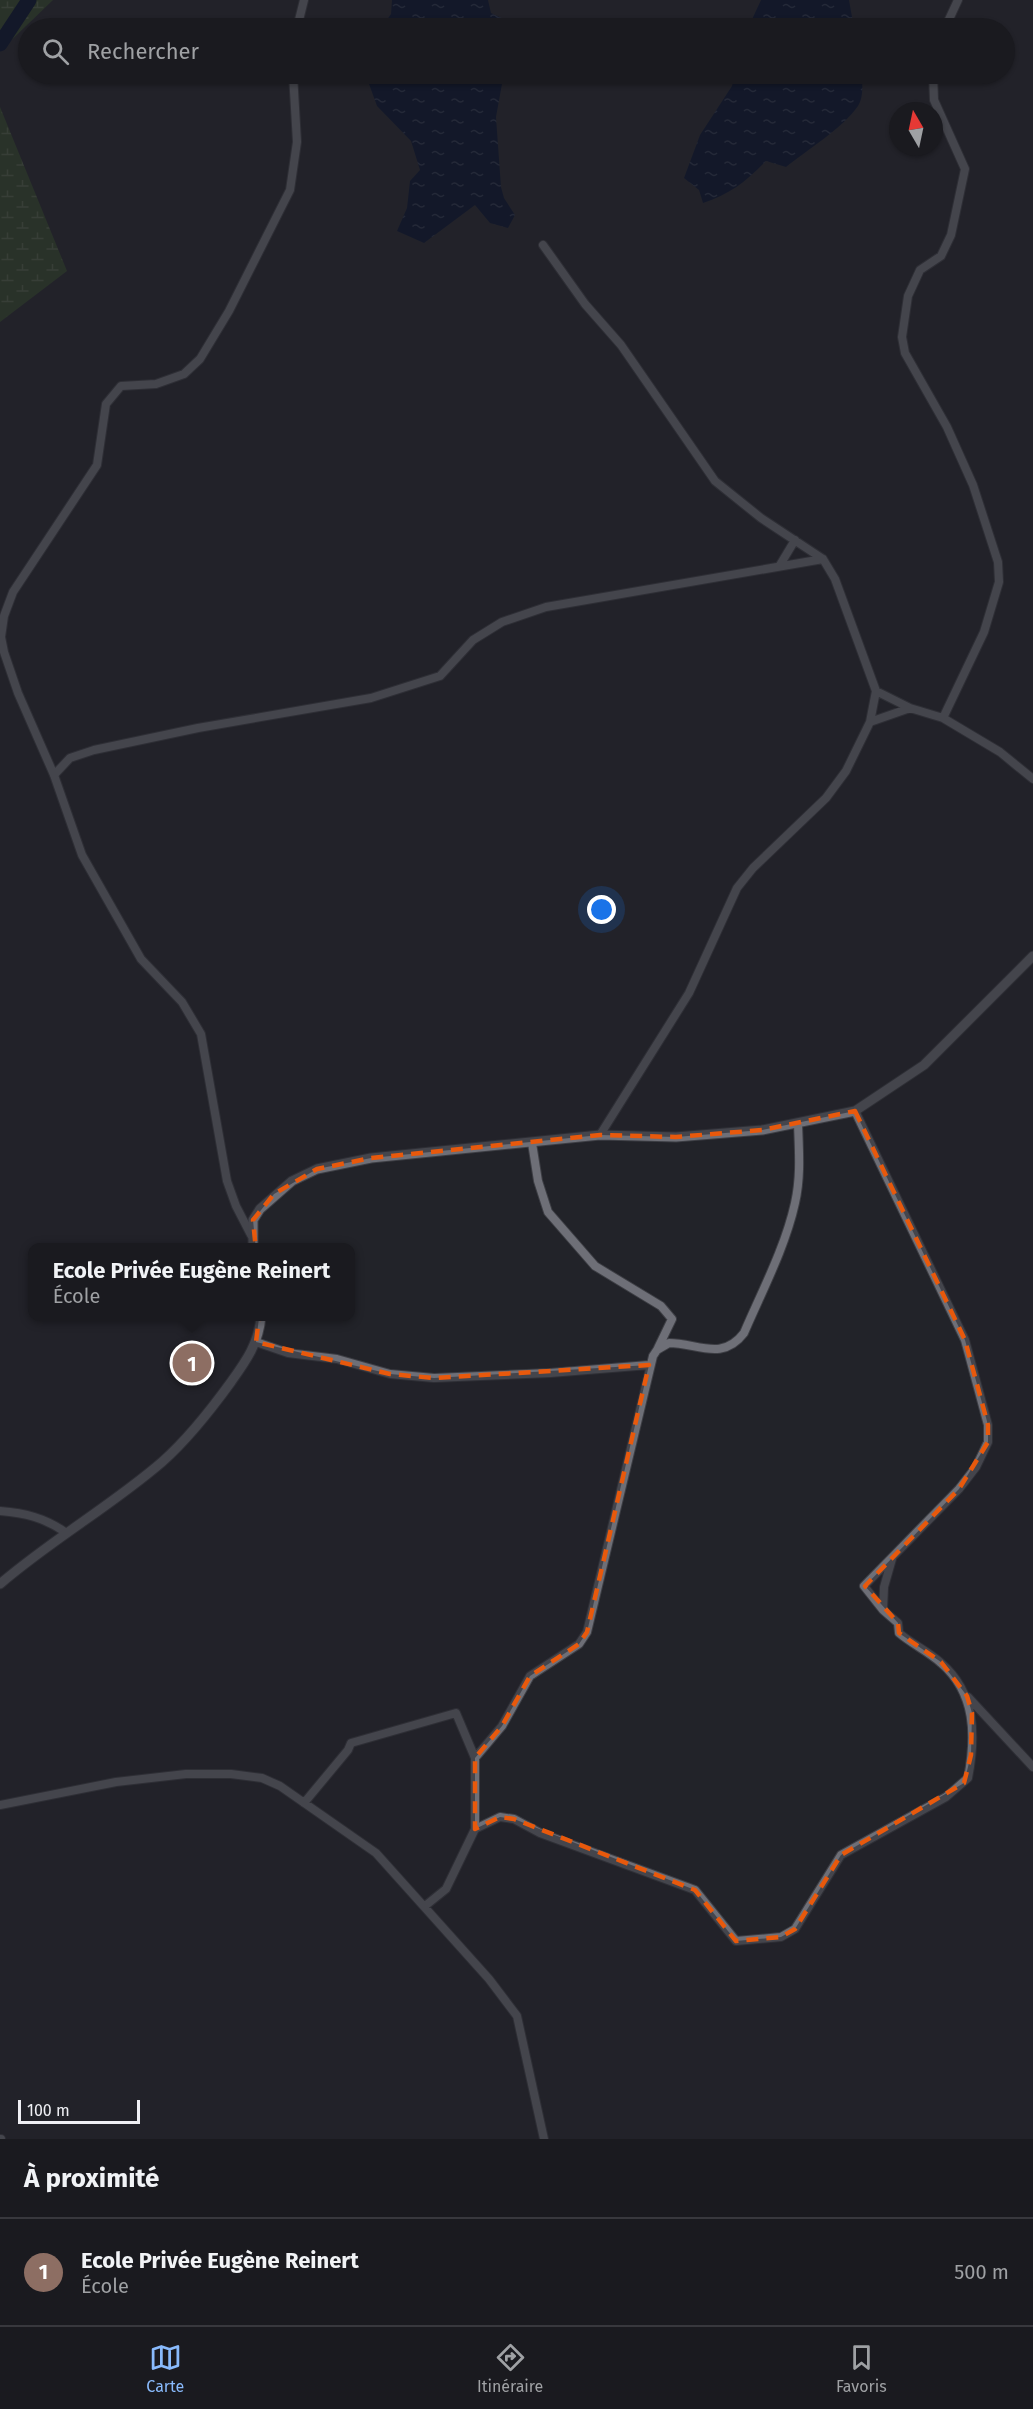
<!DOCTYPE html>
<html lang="fr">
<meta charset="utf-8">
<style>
body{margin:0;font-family:"Fira Sans",sans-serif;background:#232328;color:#f1f3f6}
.compass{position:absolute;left:889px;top:102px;width:54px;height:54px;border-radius:50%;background:#1a1a1f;box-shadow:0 2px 4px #0004;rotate:351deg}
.scale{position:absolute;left:18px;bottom:15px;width:122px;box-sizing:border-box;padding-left:6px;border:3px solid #efeff4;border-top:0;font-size:16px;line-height:21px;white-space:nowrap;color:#efeff4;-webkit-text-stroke:4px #222329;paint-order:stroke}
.you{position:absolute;left:602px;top:910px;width:21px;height:21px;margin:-15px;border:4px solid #fff;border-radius:50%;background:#1a73e8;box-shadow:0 0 0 9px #1a73e833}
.badge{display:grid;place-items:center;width:39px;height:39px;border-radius:50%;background:#89bafc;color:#fff;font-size:20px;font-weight:700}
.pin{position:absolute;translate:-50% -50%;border:3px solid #fff;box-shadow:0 2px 6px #0006}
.popup{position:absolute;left:28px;top:1243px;width:327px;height:78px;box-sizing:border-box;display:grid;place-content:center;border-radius:12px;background:#1a1a1f;filter:drop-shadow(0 2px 4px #0005);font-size:20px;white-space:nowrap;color:#9fa1a4}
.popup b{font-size:22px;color:#f1f3f6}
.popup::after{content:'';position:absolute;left:50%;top:100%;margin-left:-12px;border:12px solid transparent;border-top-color:#1a1a1f}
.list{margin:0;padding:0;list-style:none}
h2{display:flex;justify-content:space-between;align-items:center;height:78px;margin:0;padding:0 24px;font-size:26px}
h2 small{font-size:20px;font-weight:400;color:#9fa1a4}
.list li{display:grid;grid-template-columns:39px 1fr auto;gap:18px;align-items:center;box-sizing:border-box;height:108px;padding:0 24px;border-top:2px solid #38383d}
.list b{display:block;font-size:22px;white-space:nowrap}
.list p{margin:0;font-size:20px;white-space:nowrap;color:#9fa1a4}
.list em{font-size:20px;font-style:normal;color:#9fa1a4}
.icon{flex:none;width:33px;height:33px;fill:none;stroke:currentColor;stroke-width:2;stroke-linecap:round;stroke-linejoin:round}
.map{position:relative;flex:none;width:1033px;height:2139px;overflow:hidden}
.search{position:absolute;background:#1a1a1f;box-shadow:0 2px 4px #0004;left:18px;right:18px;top:18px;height:66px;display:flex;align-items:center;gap:15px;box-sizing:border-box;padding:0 21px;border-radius:33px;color:#9fa1a4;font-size:22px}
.sheet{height:186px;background:#1a1a1f}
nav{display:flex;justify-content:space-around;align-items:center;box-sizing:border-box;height:84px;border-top:2px solid #38383d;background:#1a1a1f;font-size:16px;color:#9fa1a4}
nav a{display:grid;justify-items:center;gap:3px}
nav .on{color:#89bafc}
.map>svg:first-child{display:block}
</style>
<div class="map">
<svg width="1033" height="2139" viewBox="0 0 1033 2139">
<defs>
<pattern id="wetland-marsh" width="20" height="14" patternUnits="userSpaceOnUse" patternTransform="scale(1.5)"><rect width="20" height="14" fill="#324628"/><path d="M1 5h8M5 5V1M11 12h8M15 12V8" fill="none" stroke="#506148"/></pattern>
<pattern id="water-ripples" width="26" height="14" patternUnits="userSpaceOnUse" patternTransform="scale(1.5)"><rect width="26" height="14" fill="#020d29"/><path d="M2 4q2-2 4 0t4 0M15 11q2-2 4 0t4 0" fill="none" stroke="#273149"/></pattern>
</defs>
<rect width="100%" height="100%" fill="#222329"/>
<path fill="url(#wetland-marsh)" d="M0 0H53L0 51Z
M0 107 67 271 0 322Z"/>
<path fill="url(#water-ripples)" d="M392 0H488L491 13 512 23 509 28H381L391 14Z
M761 0H849L854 28H748Z
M376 74H490L502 84 496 117 501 187 504 198 515 215 508 228 490 223 475 205 424 243 397 231 407 208 410 181 420 170 411 141 377 106 369 84Z
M735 74H862C862 83 864 97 858 106 843 128 807 150 786 167L766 161C747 181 729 195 703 203L699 190 684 178 700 135 732 86Z"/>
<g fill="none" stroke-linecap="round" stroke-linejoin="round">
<path stroke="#020d29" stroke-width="15" d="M0 44 29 0"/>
<defs>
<path id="minor" d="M297 28 304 0
M945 28 958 0
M933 74 934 100 965 169 951 235 941 256 920 270 908 296 902 337 905 353 947 427 973 485 998 562 999 582 984 632 943 718
M543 245 585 304 621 345 715 481 761 518 823 559 835 579 876 691 870 722 846 771 826 798 753 868 737 888 689 993 600 1135
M780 565 795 540
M876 691 910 708 943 718 1000 752 1033 779
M870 722 910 708
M54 775 70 758 94 750 198 728 371 698 440 676 473 640 502 622 546 607 823 559
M855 1111 965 1340 988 1425V1442L976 1467 959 1489 864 1586 883 1610
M532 1143 538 1181 548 1212 595 1266 661 1306 672 1319 658 1348
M251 1235 236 1206 227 1181 201 1034 182 1002 141 959 82 855 54 775 18 693 4 652 1 637 4 616 13 592 97 465 106 404 121 386 156 384 184 374 200 359 229 311 290 190 297 142 293 74
M256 1342 288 1353 337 1359 390 1374 434 1378 550 1373 649 1365
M0 1511C25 1513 45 1518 65 1532
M968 1697 1033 1767
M304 1803 348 1750 351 1743 456 1713 475 1758
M0 1805 116 1782 186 1774H231L262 1778 280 1786 376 1853 489 1979 517 2016 544 2139
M475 1829 500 1817 514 1819 540 1833 695 1890 736 1941 781 1937 795 1929 841 1855 946 1797 968 1778C976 1736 976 1693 941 1663 929 1652 912 1644 899 1633L898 1623 883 1610 884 1587 892 1559
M425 1906 446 1889 475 1829V1758L502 1726 530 1676 579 1644 587 1632 653 1356 657 1350 669 1343C697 1343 722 1362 744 1333 762 1291 785 1248 795 1203 801 1177 799 1151 798 1124
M0 2139H1"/>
<path id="tertiary" d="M253 1248V1220L260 1209 292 1181 317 1169 371 1158 600 1135 676 1137 762 1130 855 1111 924 1065 1033 956
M0 1584C51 1540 111 1506 162 1462 188 1439 210 1411 231 1382 246 1361 259 1343 261 1316"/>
</defs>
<use href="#minor" stroke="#3d3e44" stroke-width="10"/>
<use href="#tertiary" stroke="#3d3e44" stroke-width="11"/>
<use href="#minor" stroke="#6e6f77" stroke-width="8"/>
<use href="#tertiary" stroke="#6e6f77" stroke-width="9"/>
</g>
<path d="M0 0H1033V2139H0ZM855 1111 965 1340 988 1425V1442L959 1489 865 1586 898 1623 899 1633 941 1662 967 1696 972 1713 971 1755 964 1783 841 1855 795 1929 781 1937 736 1941 695 1890 514 1819 500 1817 475 1829V1758L502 1726 530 1676 579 1644 587 1632 649 1365 434 1378 390 1374 256 1342 261 1302 253 1220 274 1194 317 1169 371 1158 600 1135 676 1137 762 1130Z" fill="#222329" fill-opacity=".55" fill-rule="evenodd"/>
<path fill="none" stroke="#e8590c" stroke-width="4.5" stroke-dasharray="12 8" stroke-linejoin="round" d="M855 1111 965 1340 988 1425V1442L959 1489 865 1586 898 1623 899 1633 941 1662 967 1696 972 1713 971 1755 964 1783 841 1855 795 1929 781 1937 736 1941 695 1890 514 1819 500 1817 475 1829V1758L502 1726 530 1676 579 1644 587 1632 649 1365 434 1378 390 1374 256 1342 261 1302 253 1220 274 1194 317 1169 371 1158 600 1135 676 1137 762 1130Z"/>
</svg>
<svg class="compass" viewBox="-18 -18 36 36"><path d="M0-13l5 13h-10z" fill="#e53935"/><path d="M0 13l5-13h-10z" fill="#9fa1a4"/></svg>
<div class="scale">100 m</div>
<div class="you"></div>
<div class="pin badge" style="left:192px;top:1363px;background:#8d6e63">1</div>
<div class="popup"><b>Ecole Privée Eugène Reinert</b>École</div>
<div class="search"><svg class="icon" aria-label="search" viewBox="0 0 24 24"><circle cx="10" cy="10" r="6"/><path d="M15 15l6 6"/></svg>Rechercher</div>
</div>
<section class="sheet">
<h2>À proximité<small></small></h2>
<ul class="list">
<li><span class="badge" style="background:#8d6e63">1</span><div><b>Ecole Privée Eugène Reinert</b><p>École</p></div><em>500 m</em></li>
</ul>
</section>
<nav>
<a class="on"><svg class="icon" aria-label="map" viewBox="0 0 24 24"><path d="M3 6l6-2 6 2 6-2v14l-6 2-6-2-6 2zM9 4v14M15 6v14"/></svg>Carte</a>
<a><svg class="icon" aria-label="directions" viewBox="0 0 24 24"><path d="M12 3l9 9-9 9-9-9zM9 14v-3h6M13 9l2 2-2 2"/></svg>Itinéraire</a>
<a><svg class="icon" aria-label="saved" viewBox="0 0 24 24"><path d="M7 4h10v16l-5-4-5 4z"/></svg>Favoris</a>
</nav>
